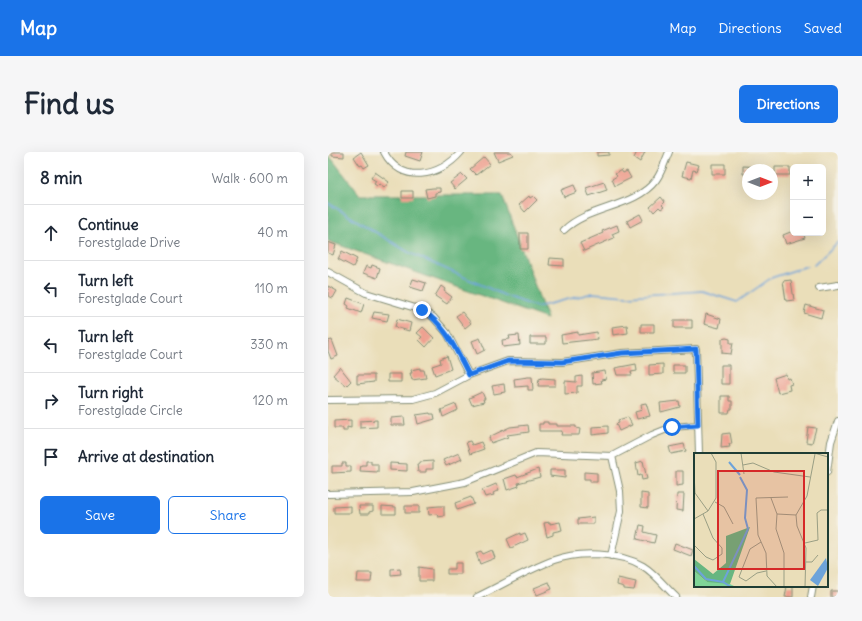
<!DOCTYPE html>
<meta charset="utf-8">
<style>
body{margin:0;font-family:Delius,sans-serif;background:#f6f6f7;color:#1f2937}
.controls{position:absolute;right:12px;top:12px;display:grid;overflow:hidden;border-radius:6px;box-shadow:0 4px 16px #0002}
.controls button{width:36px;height:36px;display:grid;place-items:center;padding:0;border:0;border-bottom:1px solid #e0e1e3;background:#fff;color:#1f2937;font:20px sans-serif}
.compass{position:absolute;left:414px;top:12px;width:36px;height:36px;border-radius:50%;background:#fff;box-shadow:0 4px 16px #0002;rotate:90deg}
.stop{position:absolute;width:12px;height:12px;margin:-9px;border:3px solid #1a73e8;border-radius:50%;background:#fff}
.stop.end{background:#1a73e8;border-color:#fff;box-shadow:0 1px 4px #0008}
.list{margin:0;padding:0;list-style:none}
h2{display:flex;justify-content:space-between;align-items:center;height:52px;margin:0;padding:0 16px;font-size:17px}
h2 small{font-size:13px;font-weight:400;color:#747a83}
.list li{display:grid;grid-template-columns:26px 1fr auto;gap:12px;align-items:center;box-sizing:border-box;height:56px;padding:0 16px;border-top:1px solid #e0e1e3}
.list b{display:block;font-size:15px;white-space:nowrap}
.list p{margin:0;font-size:13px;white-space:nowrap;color:#747a83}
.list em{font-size:13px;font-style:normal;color:#747a83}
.actions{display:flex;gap:8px;padding:12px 16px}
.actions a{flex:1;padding:9px 0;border:1px solid #1a73e8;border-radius:6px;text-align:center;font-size:14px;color:#1a73e8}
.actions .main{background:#1a73e8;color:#fff}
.icon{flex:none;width:22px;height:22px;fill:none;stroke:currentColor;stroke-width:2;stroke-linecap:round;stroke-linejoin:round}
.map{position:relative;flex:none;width:510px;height:445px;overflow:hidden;border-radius:6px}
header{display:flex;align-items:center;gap:24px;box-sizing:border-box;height:56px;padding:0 20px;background:#1a73e8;color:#fff}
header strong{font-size:19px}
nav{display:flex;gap:22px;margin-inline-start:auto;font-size:14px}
.intro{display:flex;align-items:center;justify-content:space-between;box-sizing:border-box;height:96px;padding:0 24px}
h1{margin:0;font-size:28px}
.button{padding:10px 18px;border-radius:6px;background:#1a73e8;color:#fff;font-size:14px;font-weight:700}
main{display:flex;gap:24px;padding:0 24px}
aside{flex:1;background:#fff;border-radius:6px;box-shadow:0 4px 16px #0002}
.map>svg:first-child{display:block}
</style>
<header>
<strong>Map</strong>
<nav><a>Map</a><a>Directions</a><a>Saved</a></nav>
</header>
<div class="intro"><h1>Find us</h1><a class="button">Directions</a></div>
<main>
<aside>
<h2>8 min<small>Walk · 600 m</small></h2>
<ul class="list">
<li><svg class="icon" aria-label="ahead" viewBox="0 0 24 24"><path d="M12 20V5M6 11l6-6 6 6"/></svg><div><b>Continue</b><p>Forestglade Drive</p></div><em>40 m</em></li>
<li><svg class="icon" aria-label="left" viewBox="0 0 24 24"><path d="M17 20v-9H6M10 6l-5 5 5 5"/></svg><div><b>Turn left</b><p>Forestglade Court</p></div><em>110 m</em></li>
<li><svg class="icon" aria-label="left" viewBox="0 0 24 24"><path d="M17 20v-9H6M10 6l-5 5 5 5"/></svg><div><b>Turn left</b><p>Forestglade Court</p></div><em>330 m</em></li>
<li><svg class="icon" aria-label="right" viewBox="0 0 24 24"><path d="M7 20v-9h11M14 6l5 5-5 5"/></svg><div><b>Turn right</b><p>Forestglade Circle</p></div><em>120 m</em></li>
<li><svg class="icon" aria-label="arrive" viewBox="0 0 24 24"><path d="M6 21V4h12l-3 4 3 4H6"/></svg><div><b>Arrive at destination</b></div></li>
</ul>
<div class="actions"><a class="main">Save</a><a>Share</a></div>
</aside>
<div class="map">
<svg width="510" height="445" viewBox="0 0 510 445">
<rect width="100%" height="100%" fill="#f7f3e8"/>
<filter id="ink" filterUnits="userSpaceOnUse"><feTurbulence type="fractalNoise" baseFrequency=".025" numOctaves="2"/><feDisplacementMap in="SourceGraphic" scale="8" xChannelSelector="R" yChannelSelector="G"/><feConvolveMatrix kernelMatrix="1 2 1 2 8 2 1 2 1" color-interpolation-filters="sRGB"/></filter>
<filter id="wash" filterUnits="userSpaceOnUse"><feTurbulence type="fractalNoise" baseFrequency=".012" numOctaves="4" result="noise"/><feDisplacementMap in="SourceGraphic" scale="16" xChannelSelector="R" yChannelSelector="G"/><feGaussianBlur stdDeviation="0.9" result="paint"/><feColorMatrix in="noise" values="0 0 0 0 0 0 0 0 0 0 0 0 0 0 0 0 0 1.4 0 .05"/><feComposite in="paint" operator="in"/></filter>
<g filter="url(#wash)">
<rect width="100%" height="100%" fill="#eadeb9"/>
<path fill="#67b680" stroke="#437a5a" d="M0 2 32 43H174L219 167 0 89Z"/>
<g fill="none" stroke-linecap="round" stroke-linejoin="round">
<path stroke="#6da3da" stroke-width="1.5" d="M0 51 80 100 178 144 209 155 265 141 299 144 374 139 409 150 443 126 479 114
M486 113 510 90"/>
</g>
<g id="blocks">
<path fill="#eea090" d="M4 0H16V5L4 4Z
M33 0 41 13 36 16 34 13 32 14 26 5Z
M78 0H95L92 9 77 4Z
M166 0H183L185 3 170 9Z
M269 0H281V3L269 4Z
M309 0H317L312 10 306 6Z
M156 5 162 12 148 23 142 17Z
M358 10 371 13 369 19 365 18 363 26 354 24Z
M384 12H397V22H384Z
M415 14 432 15V18H420V22H415Z
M447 15H462V23H447Z
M293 18 295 21 299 19 303 26 287 34 284 27 289 24 287 22Z
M47 20 61 30 56 36 51 32 49 34 46 32 48 29 43 26Z
M134 22 139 27 127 37 122 31Z
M276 30 279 38 261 44 258 36Z
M246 33 249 40 236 45 233 38Z
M105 36H112V40L107 41V44L99 46 97 37Z
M74 39H85V46H74Z
M201 44 202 46 205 44 209 48 197 60 191 53Z
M333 45 337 50 334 53 336 55 333 57 331 55 326 60 322 55Z
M312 62 315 68 302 75 299 69Z
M289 73 291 79 284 82 286 86 256 99 252 91 275 81 274 79Z
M465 79V81H475L477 86 458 92 455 83Z
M192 81H200V97H192Z
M0 90 8 93 5 103 0 101Z
M14 99 29 107 25 115 10 107Z
M222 106 236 107V114L221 113Z
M44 113 52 116 49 126 35 121 38 114 43 116Z
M85 127 98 131 95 139 82 135Z
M463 128 466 148 458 149 455 129Z
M0 134 9 139 5 146 0 144Z
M113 134 117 137 116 139 124 145 119 152 107 144Z
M20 146 36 152 33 161 20 156 21 154 18 152Z
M478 153 495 158 493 166 476 161Z
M46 160 61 162 59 169 44 166Z
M134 160 143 171 137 176 128 164Z
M378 162 393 167 391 176 376 172Z
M69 167 83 171 81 179 67 175Z
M346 168H364V176H346Z
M313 172H326V180H313Z
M299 173 300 181 285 183 284 175Z
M95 175 106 186 98 195 91 188 94 185 89 181Z
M250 180V183L269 180 270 187 234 191 233 183Z
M191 183 192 193 175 195 174 188 182 187 181 184Z
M202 185H218V192H202Z
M152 186 157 198 149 202 144 189Z
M398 186 402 187V191H405L403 202 394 201V187Z
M4 188 10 204 3 207 0 199V189Z
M119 204 123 217 107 223 104 214 113 211 112 207Z
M308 212 309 219 303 220 304 223H289L287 216Z
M335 212V222L321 223V213Z
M345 213H357V221H345Z
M393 213H401V232H393Z
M12 215 23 229 18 234 5 223Z
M92 216V218H96L98 226 84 228 82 221H84L83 218Z
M277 219 278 227 273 228 274 231 265 232 264 221Z
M60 222H73V230H60Z
M458 222 459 227 462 226 464 232 461 233 462 238 450 241 446 226Z
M29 223H46V230L29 232Z
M254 224V234H249V241L237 242V229L248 230V225Z
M200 225H204L205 238H200V234L187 235 186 227Z
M214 226 227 227V234H210L211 227Z
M176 232 177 240 166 242 164 234Z
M154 240 157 247H155L156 250 144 253 141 246Z
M393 244H401V249H404V257H402L401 261H393Z
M351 249 352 255 333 260 332 251Z
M318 251 322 264 309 267 307 260 314 258 313 252Z
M128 252 130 258 115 265 113 258Z
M102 261V262H106L107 267 90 272 88 263Z
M76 265 77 273H63V266Z
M300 265 304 273 291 279 288 272 291 271 290 268Z
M23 268V276L19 275V279H15V276H6V269Z
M49 268V275L32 276V269Z
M215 270H220V272H229V274H248V276L252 277 251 283H233L234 279H211V272H215Z
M200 273 201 280 179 283 180 285 163 291 161 285 182 275Z
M280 274V281L264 283V275Z
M480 275 488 276 484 291 478 290Z
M402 281 404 292H401L402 295 393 296 394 282Z
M142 289 144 293 153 290 156 297 142 302 138 290Z
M356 292 358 299 343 302 341 295Z
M131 301 134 307 118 314 115 308Z
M38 309H43V312H50V320L32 319 33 313H38Z
M105 309V317H98V320H90L89 312H92V310Z
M315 309 319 327 314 328 313 323 310 324 308 311Z
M14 311H18V314H23V320L4 321V314H14Z
M62 311 79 312V319L62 318Z
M210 317 212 325 190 331 191 334 179 338 176 327 188 323 189 325Z
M222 318H237V326L222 324Z
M348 319H355V333L348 334Z
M256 320 269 321V330H262V327H256Z
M168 332 171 338 165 341 166 343 157 345 154 338Z
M313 341 320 342V356L313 355Z
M349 342H356L355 359 348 358Z
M143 345 146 352 129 358 127 351Z
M23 354V361H6V355Z
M31 354H45V359L41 360V362H32Z
M54 354 68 355V362H54Z
M77 354H91V361H77Z
M111 354H116V364L110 365 109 362 101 363 100 355Z
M266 365V372H250V367Z
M222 370V372L232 370 234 378 225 380V383L219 385 216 371Z
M312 373 317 374 316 380 328 383 326 391 309 387Z
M192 381V383L197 381 200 388 183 396 179 387Z
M347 391 365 398 363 404 345 397Z
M164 398 167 406 152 412 148 401 153 399 155 402Z
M127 411H133V422H119V417H127Z
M91 415 104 417V429H91Z
M72 416 73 422 63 423V417Z
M30 421H44L43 430H29Z
M290 426 308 430 306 438 296 437V435L289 433Z
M221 430 224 437 209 443 206 436Z
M459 434H465V445H457Z
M503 439H510V445H503Z"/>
</g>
</g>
<g filter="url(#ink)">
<use href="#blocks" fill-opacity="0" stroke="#848e76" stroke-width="1"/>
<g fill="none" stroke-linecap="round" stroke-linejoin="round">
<defs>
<path id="minor" d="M56 0C73 33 112 25 133 0
M236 78C260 54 307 56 328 28 334 20 337 9 341 0
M0 120 38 141 94 158 105 165 119 181 141 223
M491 136 510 133
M0 248 85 247 107 241 141 223 180 209 234 210 294 201 368 197 371 302
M499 320 503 290 510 269
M0 342 85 340 137 330 208 301 284 304 324 283 344 275 370 273
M283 404 293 359 292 339 284 304
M149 445C174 433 199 418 226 408 250 399 292 400 315 414 328 422 337 435 348 445
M483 445 485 434"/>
</defs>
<use href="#minor" stroke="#848e76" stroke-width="8"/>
<use href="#minor" stroke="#fff" stroke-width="6"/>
</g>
</g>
<g fill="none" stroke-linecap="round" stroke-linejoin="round" filter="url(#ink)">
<path stroke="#1a73e8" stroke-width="5" d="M94 158C118 173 128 198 141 223L180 209 234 210 294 201 368 197 370 273 344 275"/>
</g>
<g transform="translate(366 301)">
<rect width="134" height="134" fill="#eadeb9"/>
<path d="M0 118 13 129H32L42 134H0Z" fill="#7fd497"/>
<path d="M56 74 36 131 13 129 0 118V106L19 121 32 110V83Z" fill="#67b680"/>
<path d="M132 105 134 115 124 133 116 127Z" fill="#6da3da"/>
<path fill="none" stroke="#6da3da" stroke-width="2" d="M35 9 46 22M0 113 12 126 29 129 37 134M29 129 54 76 51 65 53 37 46 24"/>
<path fill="none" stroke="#999e84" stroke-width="1" d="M47 0 50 21M120 0 134 4M49 12 59 10 80 19 116 24M0 19 1 40 14 58M77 45 83 61 82 76 90 100V134M21 49 30 54 39 71M83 61 102 62M0 66 14 58 22 45V9L17 0M67 89 56 96 45 124 52 128 63 120 72 118M111 90 124 87 123 60 127 57H134M0 92 12 104 19 107 28 101V95L19 85 9 61M112 109H118L124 102M83 134 73 123 72 100 64 82 62 45 94 44M111 134 112 95 103 73 102 62 113 43 121 1"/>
<path fill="#d62828" fill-opacity="0.15" stroke="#d62828" stroke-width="2" d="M24 18H110V116H24Z"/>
<rect width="134" height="134" fill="none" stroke="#1f3d34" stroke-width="2"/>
</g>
</svg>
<div class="controls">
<button>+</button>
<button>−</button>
</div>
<svg class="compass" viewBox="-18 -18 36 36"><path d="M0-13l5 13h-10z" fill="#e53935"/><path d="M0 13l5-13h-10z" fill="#747a83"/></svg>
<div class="stop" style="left:344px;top:275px"></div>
<div class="stop end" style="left:94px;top:158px"></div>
</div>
</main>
